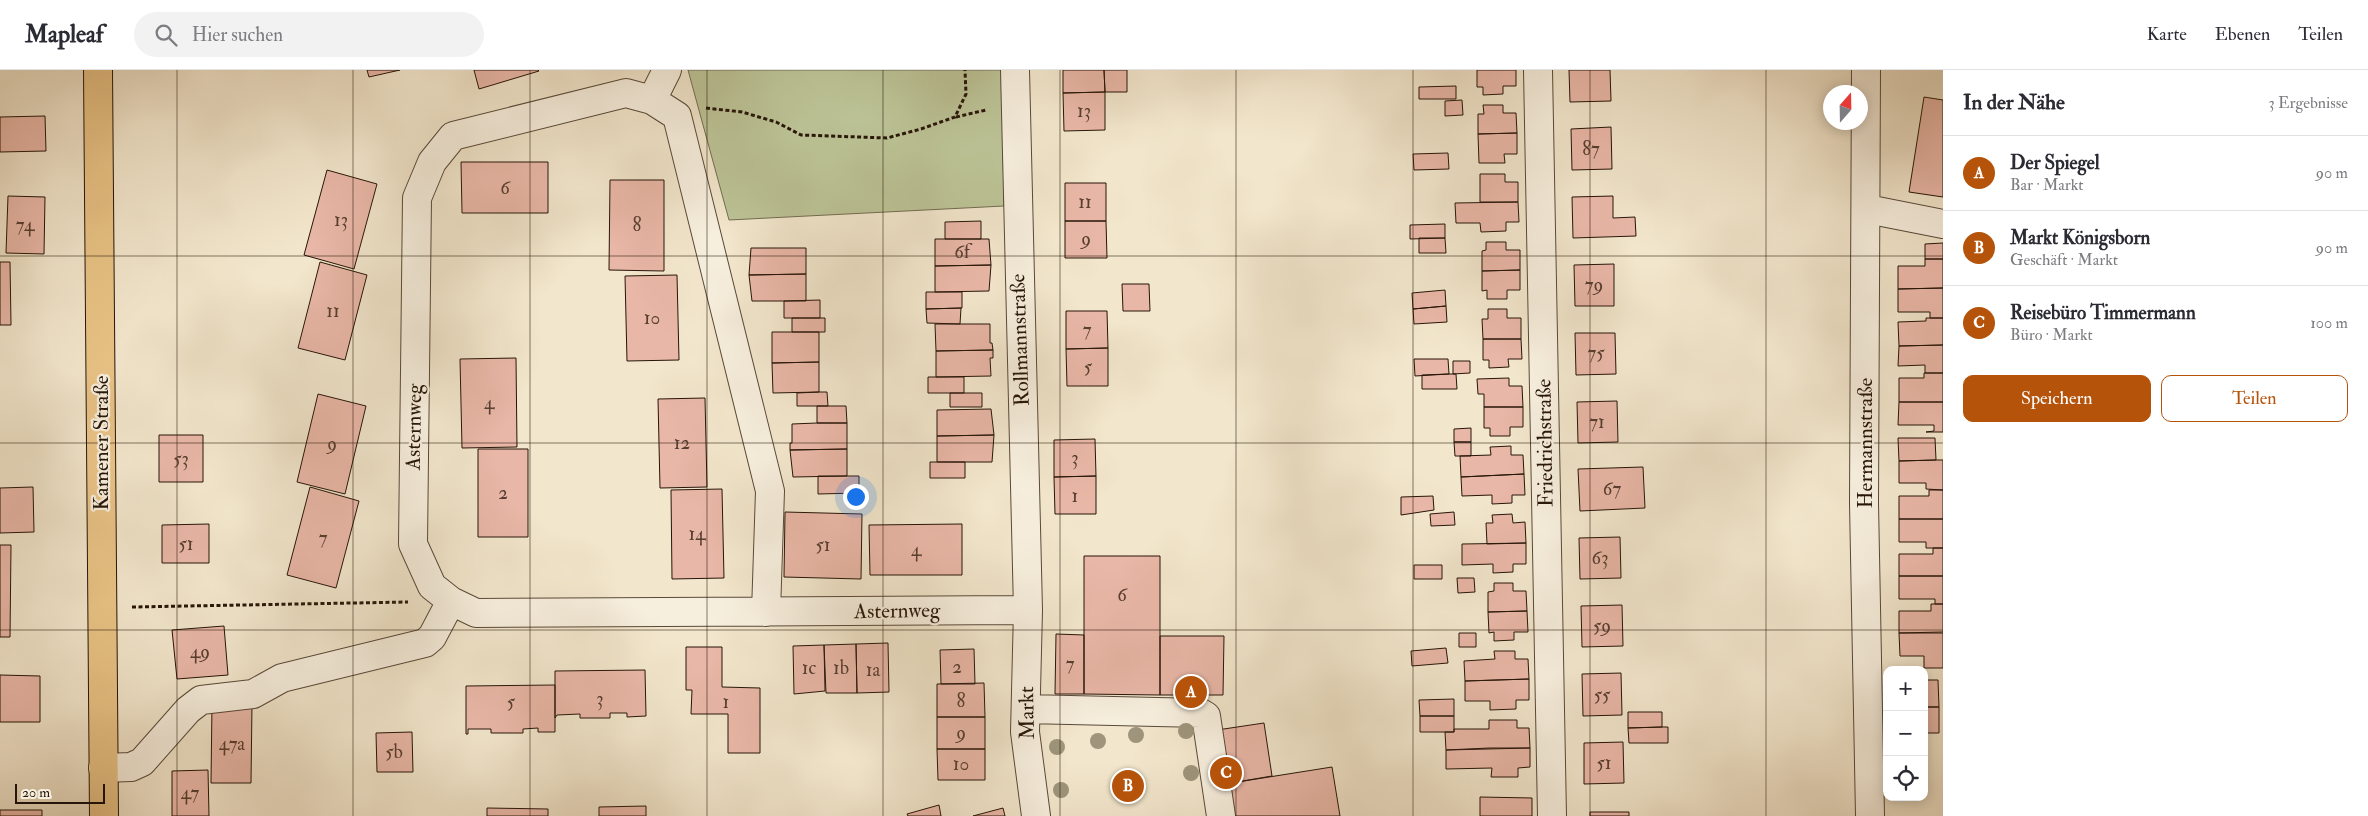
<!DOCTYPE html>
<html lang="de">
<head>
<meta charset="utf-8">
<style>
	body { margin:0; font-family:"IM FELL Double Pica",serif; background:#f2f2f3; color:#2b2b33 }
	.controls { position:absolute; right:15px; bottom:15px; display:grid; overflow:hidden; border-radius:10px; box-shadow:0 2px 12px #0003 }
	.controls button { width:45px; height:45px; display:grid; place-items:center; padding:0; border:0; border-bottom:1px solid #e1e1e2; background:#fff; color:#2b2b33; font:25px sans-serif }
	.compass { position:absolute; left:1823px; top:15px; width:45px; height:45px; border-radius:50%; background:#fff; box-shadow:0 2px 12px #0003; rotate:20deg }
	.scale { position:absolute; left:15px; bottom:12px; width:90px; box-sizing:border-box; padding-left:5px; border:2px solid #261508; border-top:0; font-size:14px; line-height:18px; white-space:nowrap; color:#261508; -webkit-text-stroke:4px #f7efde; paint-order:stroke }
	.you { position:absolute; left:855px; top:426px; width:18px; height:18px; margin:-12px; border:4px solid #fff; border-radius:50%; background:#1a73e8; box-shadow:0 0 0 8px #1a73e833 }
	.badge { display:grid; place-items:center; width:32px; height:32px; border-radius:50%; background:#b45309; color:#fff; font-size:16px; font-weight:700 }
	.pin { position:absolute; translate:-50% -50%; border:2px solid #fff; box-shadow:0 1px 5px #0006 }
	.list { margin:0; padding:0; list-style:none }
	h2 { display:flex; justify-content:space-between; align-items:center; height:65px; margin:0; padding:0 20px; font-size:21px }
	h2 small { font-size:16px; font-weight:400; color:#7c7c81 }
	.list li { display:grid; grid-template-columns:32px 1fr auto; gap:15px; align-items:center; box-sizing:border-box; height:75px; padding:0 20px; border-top:1px solid #e1e1e2 }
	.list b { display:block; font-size:19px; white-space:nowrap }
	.list p { margin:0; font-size:16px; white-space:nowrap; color:#7c7c81 }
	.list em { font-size:16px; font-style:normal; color:#7c7c81 }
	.actions { display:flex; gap:10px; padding:15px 20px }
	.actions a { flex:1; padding:11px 0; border:1px solid #b45309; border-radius:10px; text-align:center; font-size:18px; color:#b45309 }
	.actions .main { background:#b45309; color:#fff }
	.icon { flex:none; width:28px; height:28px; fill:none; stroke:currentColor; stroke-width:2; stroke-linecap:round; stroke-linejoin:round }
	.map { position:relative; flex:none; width:1943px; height:746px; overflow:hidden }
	header { display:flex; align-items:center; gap:30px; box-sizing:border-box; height:70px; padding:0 25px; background:#fff; border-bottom:1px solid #e1e1e2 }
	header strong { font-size:24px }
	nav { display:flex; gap:28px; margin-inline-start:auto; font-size:18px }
	.search { width:350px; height:45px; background:#f2f2f3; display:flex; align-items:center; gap:12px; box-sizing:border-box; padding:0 18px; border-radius:28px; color:#7c7c81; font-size:19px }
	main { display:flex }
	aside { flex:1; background:#fff }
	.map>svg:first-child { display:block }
</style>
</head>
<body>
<header>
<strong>Mapleaf</strong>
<div class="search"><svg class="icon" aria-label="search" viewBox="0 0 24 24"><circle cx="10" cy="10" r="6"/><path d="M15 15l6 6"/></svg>Hier suchen</div>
<nav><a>Karte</a><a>Ebenen</a><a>Teilen</a></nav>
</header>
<main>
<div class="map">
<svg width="1943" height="746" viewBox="0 0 1943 746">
	<rect width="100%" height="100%" fill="#f2e6cc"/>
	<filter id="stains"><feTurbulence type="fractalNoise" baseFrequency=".004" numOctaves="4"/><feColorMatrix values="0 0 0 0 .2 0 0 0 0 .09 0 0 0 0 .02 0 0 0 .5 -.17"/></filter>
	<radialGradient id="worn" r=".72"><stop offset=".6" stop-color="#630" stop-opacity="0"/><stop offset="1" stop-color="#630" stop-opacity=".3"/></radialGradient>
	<path fill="#bcc497" stroke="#716c50" d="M688,0H1002L1004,136L729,150Z"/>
	<path fill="#e9b7a7" stroke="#261508" d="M367,0H400L369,7Z
		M474,0H538L539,1L479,19Z
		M1063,0H1104L1105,22L1063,23Z
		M1104,0H1127V22H1105Z
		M1477,0H1516V16H1503V24L1483,25V17H1477Z
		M1569,0H1610L1611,31L1570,32Z
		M1456,16V29H1419V17Z
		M1105,22V60L1064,61L1063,23Z
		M1924,27L1943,30V127L1909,122Z
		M1462,30L1463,45L1445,46V31Z
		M1483,35H1503V43H1516L1517,63L1478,64V44H1484Z
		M45,46L46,81L0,82V47Z
		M1611,57L1612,99L1572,100L1571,59Z
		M1517,63V84H1504L1505,93H1479L1478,64Z
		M1448,83L1449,99L1414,100L1413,84Z
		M461,92H548V143H462Z
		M327,100L377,114L354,199L304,185Z
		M1480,104H1505V112H1518V132H1480Z
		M610,110H664V201L609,200Z
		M1065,113H1106V151H1065Z
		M8,126L45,127L44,184L6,183Z
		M1613,126V148L1635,147L1636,166L1573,168L1572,127Z
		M1518,132L1519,152H1506V161L1481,162L1480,153H1456L1455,133Z
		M981,151V169H945V152Z
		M1065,151H1106L1107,188H1065Z
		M1445,154V168L1410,169V155Z
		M1419,168H1445L1446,183H1419Z
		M935,169H989L991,195L935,196Z
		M1486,172H1506V180H1520V200L1482,201V181L1486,180Z
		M1943,173V189H1925V174Z
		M751,178H806V204L749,205Z
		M1925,189H1943V218L1898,219V196H1925Z
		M0,192H10L11,255H0Z
		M320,192L367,205L345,290L298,278Z
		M1614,194V236H1575L1574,195Z
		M991,195L989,221L935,222V196Z
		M1520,200V220H1507V229H1487V220L1482,221V201Z
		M806,204V231H752L749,205Z
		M677,205L679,290L627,291L625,206Z
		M1122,214H1149L1150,241H1123Z
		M1943,218V248H1930V242H1898V219Z
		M1445,220L1446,236L1413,239L1412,223Z
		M926,222H962V238L926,239Z
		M820,230V248H784V231Z
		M1446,236L1447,252L1414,254L1413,239Z
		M961,238L960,254L927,253L926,239Z
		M1488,239H1507V248H1521V269H1483L1482,249H1488Z
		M1066,241H1107L1108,278L1066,279Z
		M792,248H825V262H792Z
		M1926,248H1943V275L1899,276L1898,252L1926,251Z
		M935,254H990V273H992L993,280L936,281Z
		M772,262H819V292L772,293Z
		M1575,263H1615L1616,304L1576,305Z
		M1483,269H1521L1522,289H1508L1509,297L1489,298V290H1483Z
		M1943,275V303H1925V295L1898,296L1899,276Z
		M1108,278V316H1067L1066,279Z
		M993,280V288H990L991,306L936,307V281Z
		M516,288L517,377L462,378L460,289Z
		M1414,289H1448L1449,304L1415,306Z
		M1453,291H1470V303L1453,304Z
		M819,292V322L773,323L772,293Z
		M1924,303H1943V332H1899V308H1924Z
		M1449,304H1456L1457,319H1422V305Z
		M928,307H964V323H928Z
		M1509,308V316H1522L1523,337H1484V324H1478L1477,309Z
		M819,322H827L828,336H797V323Z
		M950,323H982V337H950Z
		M318,324L366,336L345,424L297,412Z
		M705,328L707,417L660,418L658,329Z
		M1617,331L1618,372L1578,373L1577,332Z
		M1899,332H1943V362H1926L1934,361V355H1898Z
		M817,336H846L847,353H817Z
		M1484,337H1523V357H1510V366H1490V358H1484Z
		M991,339L994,365L937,366V340Z
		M817,353H847V379L790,380V373H792V354Z
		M1471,358V372H1454V359Z
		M159,365H203V412H159Z
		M994,365L992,392H937V366Z
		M1898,368H1935L1936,390L1899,391Z
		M1095,369L1096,406L1054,407V370Z
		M1454,372H1471V386H1455Z
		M1511,376V385H1523L1524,404L1461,407L1460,386L1491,385L1490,377Z
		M478,379H528V467H478Z
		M847,379V406L793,407L790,380Z
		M1936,390H1943V420L1926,419V413H1899V391Z
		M930,392H965V408H930Z
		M1643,397L1645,438L1580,441L1578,399Z
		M1524,404L1525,425H1512V433L1492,434V425L1462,426L1461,407Z
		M818,406H859V423L818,424Z
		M1096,406V444H1055L1054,407Z
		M33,417L34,462L0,463V418Z
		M310,417L359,431L336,518L287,505Z
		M722,419L724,508L672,509L671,420Z
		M1929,420H1943V449H1899V426H1929Z
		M1433,426L1434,440L1401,445V427Z
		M785,442L862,444L861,509L784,507Z
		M1454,442L1455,455L1431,456L1430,444Z
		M1512,444L1513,453L1525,452L1526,473L1487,474L1486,453H1493L1492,445Z
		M1899,449H1943V478H1926V472H1899Z
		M209,454V493H162V455Z
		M962,454V505H870L869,455Z
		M1620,467L1621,508L1580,509L1579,468Z
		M1526,473V494H1513V502L1493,503V494L1462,495V474Z
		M0,475H11L10,567H0Z
		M1933,478H1943V506H1899V484H1933Z
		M1084,486H1160V625L1084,624Z
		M1414,495H1442V509H1414Z
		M1899,506H1943V534H1935V529H1899Z
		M1457,508H1474L1475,522L1458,523Z
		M1494,513H1513V521H1526L1527,541L1488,542V522L1494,521Z
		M1931,534H1943V562L1899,563V541H1931Z
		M1622,535L1623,576L1582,577L1581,536Z
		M1527,541L1528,562H1514V570L1494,571V562L1489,563L1488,542Z
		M224,556L228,605L177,609L172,560Z
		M1459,563H1476V577H1459Z
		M1899,563H1943V598H1924V586H1900Z
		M1056,564L1084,565V624H1055Z
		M1160,566H1224L1223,625H1160Z
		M888,573L889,622L857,623L856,574Z
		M856,574L857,623H826L824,575Z
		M824,575L825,621L794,624L793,576Z
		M686,577H722V617L760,618V683H728V644H691L692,620H686Z
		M1446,578L1448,593L1412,596L1411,581Z
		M974,579L975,614H941L940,580Z
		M1494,581H1515V589H1528L1529,609L1465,611L1464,591L1495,589Z
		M645,600L646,646L627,647V643H610V648H580V644L557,645L555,648V601Z
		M1621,603L1622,645L1583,646L1582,604Z
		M0,605L40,606V652H0Z
		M1529,609V630H1516V639L1490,640V631H1465V611Z
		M1924,610H1938L1939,637H1924Z
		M984,613L985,647H937V614Z
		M555,615V662H538V658L523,659V663H491V659H468V664H466V616Z
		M1454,629V646H1420L1419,630Z
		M212,634H252L251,713H211Z
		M1924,637H1939V663H1924Z
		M1628,642H1662V657L1628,658Z
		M1420,646H1454V662H1420Z
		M937,647H985V679H937Z
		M1489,650H1517V658H1529L1530,678L1446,680L1445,662H1454V659H1489Z
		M1264,653L1272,706L1225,714L1217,660Z
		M1662,657H1668V673H1629L1628,658Z
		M412,662L413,702H377L376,663Z
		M1623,672L1624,713L1584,714V673Z
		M1489,678H1530V697L1518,698V707H1491L1492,698L1446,699V680Z
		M937,679H985V710H938Z
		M1332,697L1340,746H1230L1225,714Z
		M208,700L209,746H172V701Z
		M1480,727L1532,728V746H1480Z
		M939,735L941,746H908L907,744Z
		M646,736V746H599V737Z
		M487,738L548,739V746H487Z
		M1003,738L1005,746H973Z
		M0,740H42V746H0Z
		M1590,742H1629V746H1590Z"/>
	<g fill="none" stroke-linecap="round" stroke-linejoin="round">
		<defs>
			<path id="minor" d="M1015,0L1028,540L1025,662L1036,746
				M1538,0L1552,746
				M1866,0L1864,433L1870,746
				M652,30L667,0
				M1867,139L1943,154
				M766,542L770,421L677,46L652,30L626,23L453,66L432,92L417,128L413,474L432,516L451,531L476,543L1028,540
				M1026,639L1201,643L1206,646L1221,746
				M103,698L131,697L142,692L188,640L201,630L253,624L282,608L425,573L432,567L451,531"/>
			<path id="major" d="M98,0L104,746"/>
		</defs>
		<use href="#minor" stroke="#594939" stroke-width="30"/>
		<use href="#major" stroke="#261508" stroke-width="30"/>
		<path stroke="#261508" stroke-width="3" stroke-dasharray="4 2.5" stroke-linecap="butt" d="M706,38L742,42L776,52L801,65L887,68L921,59L955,47L966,24L965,0
			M956,47L986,40
			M132,537L408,532"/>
		<use href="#minor" stroke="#f7efde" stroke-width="28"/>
		<use href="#major" stroke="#e9c386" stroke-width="28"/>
	</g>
	<g fill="#9e957c">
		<circle cx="1186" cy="661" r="8"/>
		<circle cx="1136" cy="665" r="8"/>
		<circle cx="1098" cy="671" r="8"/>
		<circle cx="1057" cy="677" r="8"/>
		<circle cx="1191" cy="703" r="8"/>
		<circle cx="1061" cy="720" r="8"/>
	</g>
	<path fill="none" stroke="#261508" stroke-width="1" stroke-opacity="0.55" d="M177,0V746M353,0V746M530,0V746M707,0V746M883,0V746M1060,0V746M1236,0V746M1413,0V746M1590,0V746M1766,0V746M0,186H1943M0,373H1943M0,560H1943"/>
	<g text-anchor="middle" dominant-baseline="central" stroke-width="4.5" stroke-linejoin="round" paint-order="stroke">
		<g font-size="19" fill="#573e30">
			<text x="1084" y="41">13</text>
			<text x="1591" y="79">87</text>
			<text x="505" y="118">6</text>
			<text x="1085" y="132">11</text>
			<text x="341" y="150">13</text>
			<text x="25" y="155">74</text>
			<text x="637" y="155">8</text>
			<text x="1086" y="169">9</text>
			<text x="962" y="182">6f</text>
			<text x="1594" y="215">79</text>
			<text x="333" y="241">11</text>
			<text x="652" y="248">10</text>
			<text x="1087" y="260">7</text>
			<text x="1596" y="283">75</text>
			<text x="1088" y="297">5</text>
			<text x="489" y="333">4</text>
			<text x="1597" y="352">71</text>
			<text x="682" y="373">12</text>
			<text x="332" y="374">9</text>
			<text x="1075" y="388">3</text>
			<text x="181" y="389">53</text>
			<text x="1612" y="419">67</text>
			<text x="503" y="423">2</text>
			<text x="1075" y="426">1</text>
			<text x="697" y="464">14</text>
			<text x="323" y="468">7</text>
			<text x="186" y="474">51</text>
			<text x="823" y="475">51</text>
			<text x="916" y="480">4</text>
			<text x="1600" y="488">63</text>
			<text x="1122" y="525">6</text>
			<text x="1602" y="556">59</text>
			<text x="200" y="582">49</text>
			<text x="1070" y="594">7</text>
			<text x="957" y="597">2</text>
			<text x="809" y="598">1c</text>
			<text x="841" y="598">1b</text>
			<text x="873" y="600">1a</text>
			<text x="1602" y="625">55</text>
			<text x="600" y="629">3</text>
			<text x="961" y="631">8</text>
			<text x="511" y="632">5</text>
			<text x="726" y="632">1</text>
			<text x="961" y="663">9</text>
			<text x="232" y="674">47a</text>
			<text x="394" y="682">5b</text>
			<text x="1604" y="693">51</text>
			<text x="961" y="694">10</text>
			<text x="190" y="723">47</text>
		</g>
		<g font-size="21" fill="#261508" stroke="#f7efde">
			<text transform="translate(1020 270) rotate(-92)">Rollmannstraße</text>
			<text transform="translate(414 357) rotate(-89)">Asternweg</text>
			<text transform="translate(101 373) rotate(-90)">Kamener Straße</text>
			<text transform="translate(1545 373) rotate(-91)">Friedrichstraße</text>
			<text transform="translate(1865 373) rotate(-90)">Hermannstraße</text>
			<text transform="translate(897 541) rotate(-1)">Asternweg</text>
			<text transform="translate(1027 643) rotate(-91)">Markt</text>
		</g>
	</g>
	<rect width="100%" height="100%" filter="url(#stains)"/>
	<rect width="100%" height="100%" fill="url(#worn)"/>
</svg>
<div class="controls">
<button>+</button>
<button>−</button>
<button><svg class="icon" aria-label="locate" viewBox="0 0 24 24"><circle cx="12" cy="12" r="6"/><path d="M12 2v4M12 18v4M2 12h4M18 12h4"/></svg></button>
</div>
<svg class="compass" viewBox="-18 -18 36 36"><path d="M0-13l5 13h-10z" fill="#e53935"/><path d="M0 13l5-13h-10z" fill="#7c7c81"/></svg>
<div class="scale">20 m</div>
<div class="you"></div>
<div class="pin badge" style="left:1191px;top:622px">A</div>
<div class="pin badge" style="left:1128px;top:716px">B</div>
<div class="pin badge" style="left:1226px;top:703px">C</div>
</div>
<aside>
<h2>In der Nähe<small>3 Ergebnisse</small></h2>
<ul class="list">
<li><span class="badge">A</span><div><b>Der Spiegel</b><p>Bar · Markt</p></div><em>90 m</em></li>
<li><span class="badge">B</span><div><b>Markt Königsborn</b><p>Geschäft · Markt</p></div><em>90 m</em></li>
<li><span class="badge">C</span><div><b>Reisebüro Timmermann</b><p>Büro · Markt</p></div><em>100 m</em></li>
</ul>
<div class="actions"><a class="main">Speichern</a><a>Teilen</a></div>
</aside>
</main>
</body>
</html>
